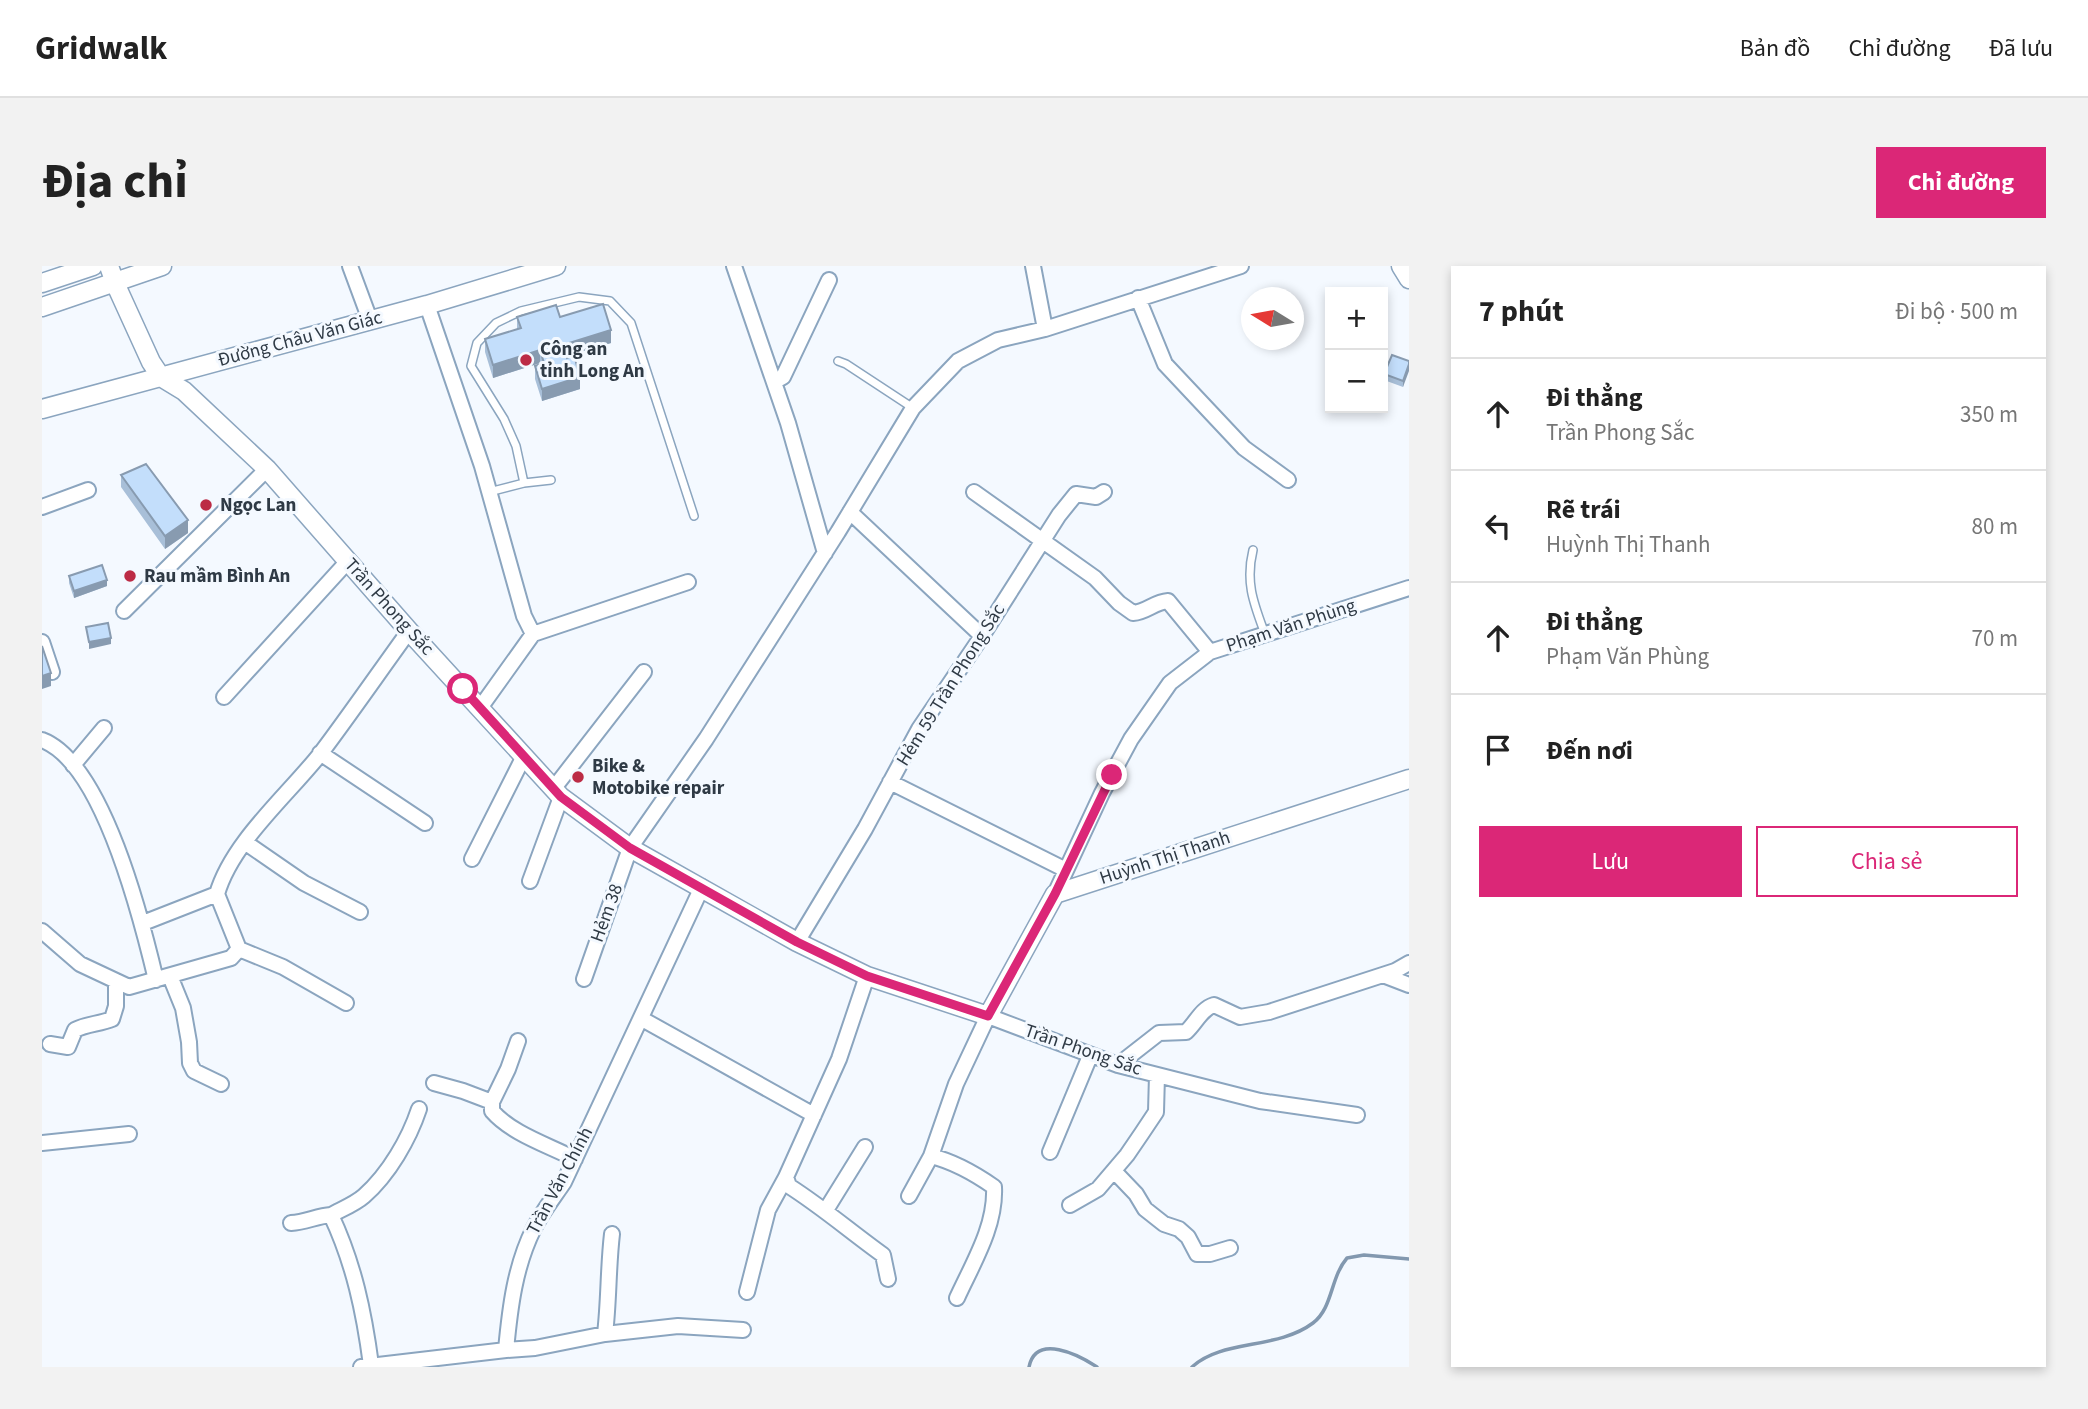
<!DOCTYPE html>
<html lang="vi">
<head>
<meta charset="utf-8">
<style>
	body { margin:0; font-family:"Source Sans 3",sans-serif; background:#f2f2f2; color:#222 }
	.controls { position:absolute; right:21px; top:21px; display:grid; overflow:hidden; border-radius:0px; box-shadow:0 4px 10px #0003 }
	.controls button { width:63px; height:63px; display:grid; place-items:center; padding:0; border:0; border-bottom:2px solid #e0e0e0; background:#fff; color:#222; font:35px sans-serif }
	.compass { position:absolute; left:1199px; top:21px; width:63px; height:63px; border-radius:50%; background:#fff; box-shadow:0 4px 10px #0003; rotate:281deg }
	.stop { position:absolute; width:21px; height:21px; margin:-16px; border:5px solid #db2777; border-radius:50%; background:#fff }
	.stop.end { background:#db2777; border-color:#fff; box-shadow:0 2px 7px #0008 }
	.list { margin:0; padding:0; list-style:none }
	h2 { display:flex; justify-content:space-between; align-items:center; height:91px; margin:0; padding:0 28px; font-size:30px }
	h2 small { font-size:23px; font-weight:400; color:#767676 }
	.list li { display:grid; grid-template-columns:46px 1fr auto; gap:21px; align-items:center; box-sizing:border-box; height:112px; padding:0 28px; border-top:2px solid #e0e0e0 }
	.list b { display:block; font-size:26px; white-space:nowrap }
	.list p { margin:0; font-size:23px; white-space:nowrap; color:#767676 }
	.list em { font-size:23px; font-style:normal; color:#767676 }
	.actions { display:flex; gap:14px; padding:21px 28px }
	.actions a { flex:1; padding:16px 0; border:2px solid #db2777; border-radius:0px; text-align:center; font-size:24px; color:#db2777 }
	.actions .main { background:#db2777; color:#fff }
	.icon { flex:none; width:38px; height:38px; fill:none; stroke:currentColor; stroke-width:2; stroke-linecap:round; stroke-linejoin:round }
	.map { position:relative; flex:none; width:1367px; height:1101px; overflow:hidden; border-radius:0px }
	header { display:flex; align-items:center; gap:42px; box-sizing:border-box; height:98px; padding:0 35px; background:#fff; border-bottom:2px solid #e0e0e0 }
	header strong { font-size:33px }
	nav { display:flex; gap:38px; margin-inline-start:auto; font-size:24px }
	.intro { display:flex; align-items:center; justify-content:space-between; box-sizing:border-box; height:168px; padding:0 42px }
	h1 { margin:0; font-size:49px }
	.button { padding:18px 32px; border-radius:0px; background:#db2777; color:#fff; font-size:24px; font-weight:700 }
	main { display:flex; gap:42px; padding:0 42px }
	aside { flex:1; background:#fff; border-radius:0px; box-shadow:0 4px 10px #0003 }
	.map>svg:first-child { display:block }
</style>
</head>
<body>
<header>
<strong>Gridwalk</strong>
<nav><a>Bản đồ</a><a>Chỉ đường</a><a>Đã lưu</a></nav>
</header>
<div class="intro"><h1>Địa chỉ</h1><a class="button">Chỉ đường</a></div>
<main>
<div class="map">
<svg width="1367" height="1101" viewBox="0 0 1367 1101">
	<rect width="100%" height="100%" fill="#f4f9ff"/>
	<g fill="none" stroke-linecap="round" stroke-linejoin="round">
		<path stroke="#8298af" stroke-width="3.5" d="M987,1101C994,1067 1037,1089 1055,1101
			M1150,1101C1180,1073 1235,1084 1271,1057C1291,1042 1288,1012 1305,992L1322,989L1367,993"/>
		<defs>
			<path id="service" d="M796,95L804,98L871,142
				M509,214L482,217L474,180L462,153L429,100L435,77L454,57L479,45L537,31L568,35L589,57L652,250
				M447,226L482,217
				M1211,284C1203,317 1212,338 1223,368"/>
			<path id="minor" d="M308,0L328,54
				M692,0L746,157L783,287
				M991,0L1003,63
				M1096,32L1123,98L1202,182L1246,214
				M385,39L440,200L482,350L491,368L438,442
				M732,116L741,111L787,14
				M932,226L1053,312L1077,337L1091,347C1105,346 1112,336 1126,335L1168,386
				M0,241L46,224
				M808,246L940,370
				M82,345L225,203
				M491,368L646,316
				M0,376L10,406
				M182,431L306,295
				M0,474C61,497 100,655 114,714
				M278,487L383,557
				M31,499L62,462
				M848,516L1024,604
				M512,522L602,406
				M204,577L262,617L318,646
				M430,593L482,490
				M488,615L519,531
				M175,628C190,576 246,529 279,487C309,447 338,405 367,365
				M1013,628L1060,527L1089,473L1128,417L1168,386L1367,322
				M101,657L175,628
				M0,665L38,698L87,721L189,692L197,683L175,628
				M755,676L823,563L877,463L940,370L1017,249L1034,228L1054,231L1062,226
				M197,683L241,701L304,737
				M1341,709L1367,719
				M128,710L141,742L147,776L148,797L152,805L179,818
				M825,710L797,793L744,911L747,920C780,941 809,966 841,989L846,1013
				M542,713L588,582L664,473L796,266L871,142L916,95L956,74L1003,63L1199,0
				M600,753L772,849
				M476,775L466,803L450,836V845C470,868 506,879 533,893
				M8,778L26,781L33,764C44,758 58,758 70,753L74,740V715
				M1076,799L1117,767L1144,766C1154,757 1159,743 1172,739L1198,751L1227,746L1353,705L1367,697
				M392,817L421,825L450,836
				M0,877L87,868
				M1008,886L1048,790
				M889,890C913,896 932,907 952,921C954,960 931,997 915,1032
				M1072,905L1094,928L1103,943L1122,958L1137,963L1146,971L1155,988H1168L1188,982
				M867,930L889,890L914,818L946,750L1076,799L1218,835L1315,849
				M1028,939L1056,923L1085,889L1100,867L1114,846L1115,809
				M784,944L823,881
				M289,949C300,943 313,938 322,930C347,908 367,873 377,843
				M249,957C264,956 275,950 289,949C312,998 322,1046 329,1099
				M705,1026L726,944L744,911
				M563,1068L636,1060L701,1064
				M464,1084L493,1082L563,1068C567,1035 566,1002 570,968
				M319,1101L464,1084C468,1041 473,1000 492,962C500,946 512,931 522,916L660,621"/>
			<path id="tertiary" d="M67,0L73,17L109,96L119,111L142,125L225,203L367,365L519,531L588,582L755,676L825,710L946,750L1013,628L1367,513
				M1359,0L1367,13
				M0,17L51,0
				M0,41L120,0
				M0,143L385,39L514,0"/>
		</defs>
		<use href="#service" stroke="#8ba5bf" stroke-width="10"/>
		<use href="#minor" stroke="#8ba5bf" stroke-width="18"/>
		<use href="#tertiary" stroke="#8ba5bf" stroke-width="21"/>
		<use href="#service" stroke="#fff" stroke-width="7"/>
		<use href="#minor" stroke="#fff" stroke-width="14"/>
		<use href="#tertiary" stroke="#fff" stroke-width="18"/>
	</g>
	<path fill="#a8bfd8" d="M475,51H518L569,77L525,90L538,123L500,135L493,113V100L499,99L498,97L451,112L443,86V73L475,63Z
		M1367,95L1361,121L1342,114V108Z
		M79,209L146,267L123,283L79,221Z
		M27,310L65,320L32,332L27,317Z"/>
	<path fill="#889bb0" d="M569,64V77L521,91V79Z
		M498,84V97L451,112V99Z
		M1367,98V105L1361,121V115Z
		M538,111V123L500,135V123Z
		M146,254V267L123,283V270Z
		M65,314V320L32,332V325Z
		M69,372V378L47,383V376Z
		M9,407V420L0,423V410Z"/>
	<path fill="#c3defb" stroke="#889bb0" stroke-width="2" d="M561,38L569,64L521,79L525,92L532,89L538,111L500,123L493,100L502,97L498,84L451,99L443,73L479,62L475,51L514,39L518,51Z
		M1350,89L1367,95V98L1361,115L1342,108Z
		M104,198L146,254L123,270L79,209Z
		M60,299L65,314L32,325L27,310Z
		M66,357L69,372L47,376L44,361Z
		M0,380L9,407L0,410Z"/>
	<g fill="none" stroke-linecap="round" stroke-linejoin="round">
		<path stroke="#db2777" stroke-width="9" d="M421,423L519,531L588,582L755,676L825,710L946,750L1013,628L1070,509"/>
	</g>
	<g fill="#bc2b45" stroke="#f4f9ff" stroke-width="2.5">
		<circle cx="484" cy="94" r="7"/>
		<circle cx="164" cy="239" r="7"/>
		<circle cx="88" cy="310" r="7"/>
		<circle cx="536" cy="511" r="7"/>
	</g>
	<g text-anchor="middle" dominant-baseline="central" stroke-width="6" stroke-linejoin="round" paint-order="stroke">
		<g font-size="19" fill="#2f3a45" stroke="#f4f9ff">
			<text transform="translate(258 73) rotate(-15)">Đường Châu Văn Giác</text>
			<text transform="translate(347 341) rotate(48)">Trần Phong Sắc</text>
			<text transform="translate(1249 360) rotate(-18)">Phạm Văn Phùng</text>
			<text transform="translate(909 419) rotate(-58)">Hẻm 59 Trần Phong Sắc</text>
			<text transform="translate(1123 592) rotate(-18)">Huỳnh Thị Thanh</text>
			<text transform="translate(565 647) rotate(-70)">Hẻm 38</text>
			<text transform="translate(1041 784) rotate(19)">Trần Phong Sắc</text>
			<text transform="translate(518 915) rotate(-62)">Trần Văn Chính</text>
		</g>
		<g font-size="19" font-weight="bold" fill="#2f3a45" stroke="#f4f9ff" text-anchor="start">
			<text x="498" y="83">Công an<tspan x="498" dy="22">tỉnh Long An</tspan></text>
			<text x="178" y="239">Ngọc Lan</text>
			<text x="102" y="310">Rau mầm Bình An</text>
			<text x="550" y="500">Bike &amp;<tspan x="550" dy="22">Motobike repair</tspan></text>
		</g>
	</g>
</svg>
<div class="controls">
<button>+</button>
<button>−</button>
</div>
<svg class="compass" viewBox="-18 -18 36 36"><path d="M0-13l5 13h-10z" fill="#e53935"/><path d="M0 13l5-13h-10z" fill="#767676"/></svg>
<div class="stop" style="left:421px;top:423px"></div>
<div class="stop end" style="left:1070px;top:509px"></div>
</div>
<aside>
<h2>7 phút<small>Đi bộ · 500 m</small></h2>
<ul class="list">
<li><svg class="icon" aria-label="ahead" viewBox="0 0 24 24"><path d="M12 20V5M6 11l6-6 6 6"/></svg><div><b>Đi thẳng</b><p>Trần Phong Sắc</p></div><em>350 m</em></li>
<li><svg class="icon" aria-label="left" viewBox="0 0 24 24"><path d="M17 20v-9H6M10 6l-5 5 5 5"/></svg><div><b>Rẽ trái</b><p>Huỳnh Thị Thanh</p></div><em>80 m</em></li>
<li><svg class="icon" aria-label="ahead" viewBox="0 0 24 24"><path d="M12 20V5M6 11l6-6 6 6"/></svg><div><b>Đi thẳng</b><p>Phạm Văn Phùng</p></div><em>70 m</em></li>
<li><svg class="icon" aria-label="arrive" viewBox="0 0 24 24"><path d="M6 21V4h12l-3 4 3 4H6"/></svg><div><b>Đến nơi</b></div></li>
</ul>
<div class="actions"><a class="main">Lưu</a><a>Chia sẻ</a></div>
</aside>
</main>
</body>
</html>
